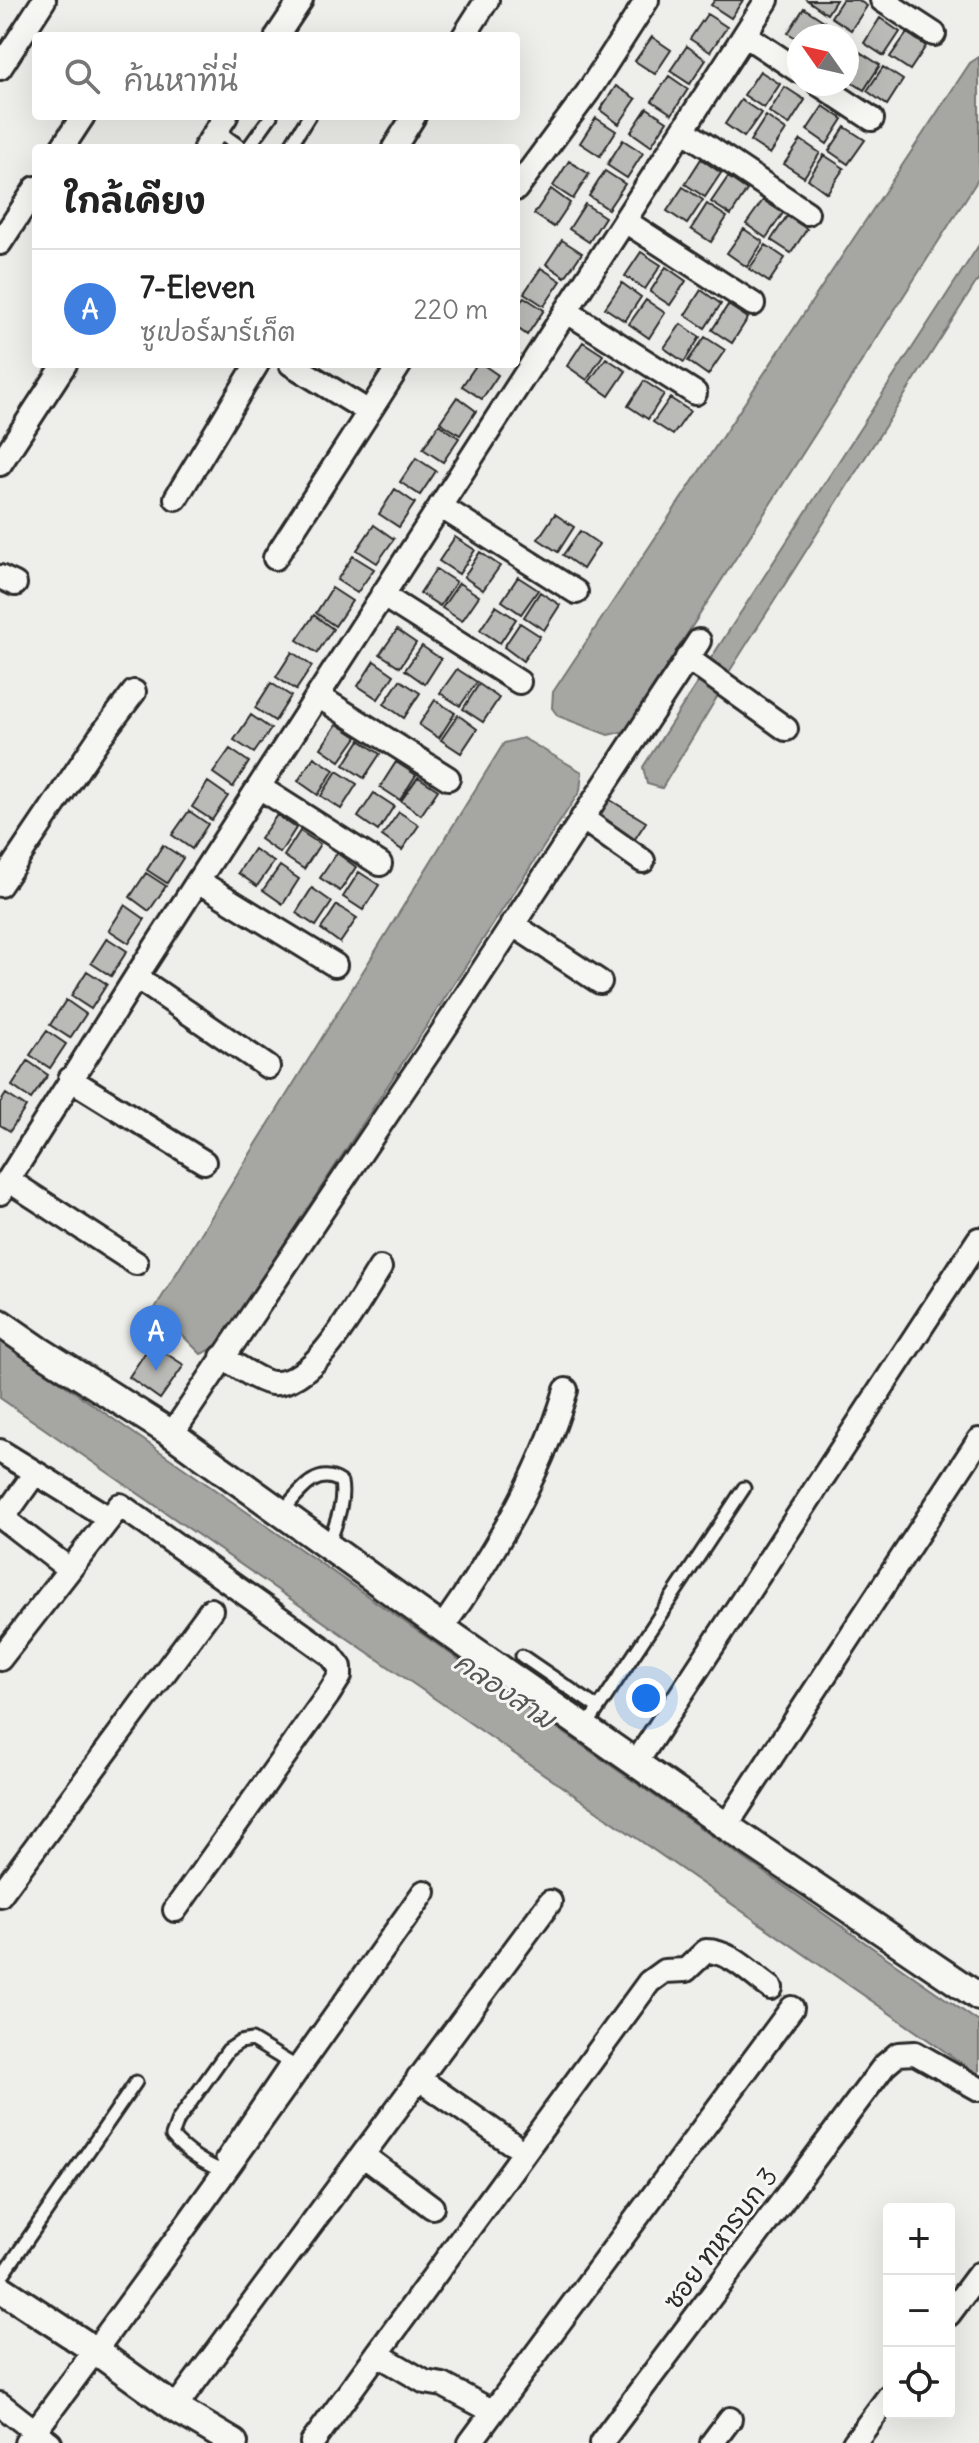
<!DOCTYPE html>
<html lang="th">
<head>
<meta charset="utf-8">
<style>
	body { margin:0; font-family:Delius,"Playpen Sans Thai",sans-serif; background:#f6f6f6; color:#222 }
	.controls { position:absolute; right:24px; bottom:24px; display:grid; overflow:hidden; border-radius:8px; box-shadow:0 8px 32px #0002 }
	.controls button { width:72px; height:72px; display:grid; place-items:center; padding:0; border:0; border-bottom:2px solid #e0e0e0; background:#fff; color:#222; font:40px sans-serif }
	.compass { position:absolute; left:787px; top:24px; width:72px; height:72px; border-radius:50%; background:#fff; box-shadow:0 8px 32px #0002; rotate:304deg }
	.you { position:absolute; left:646px; top:1698px; width:28px; height:28px; margin:-20px; border:6px solid #fff; border-radius:50%; background:#1a73e8; box-shadow:0 0 0 12px #1a73e833 }
	.badge { display:grid; place-items:center; width:52px; height:52px; border-radius:50%; background:#d93025; color:#fff; font-size:26px; font-weight:700 }
	.pin { position:absolute; translate:-50% -66px; filter:drop-shadow(0 2px 4px #0008) }
	.pin::after { content:''; position:absolute; top:42px; width:28px; height:24px; background:inherit; clip-path:polygon(0 0,100% 0,50% 100%) }
	.list { margin:0; padding:0; list-style:none }
	h2 { display:flex; justify-content:space-between; align-items:center; height:104px; margin:0; padding:0 32px; font-size:34px }
	h2 small { font-size:26px; font-weight:400; color:#767676 }
	.list li { display:grid; grid-template-columns:52px 1fr auto; gap:24px; align-items:center; box-sizing:border-box; height:120px; padding:0 32px; border-top:2px solid #e0e0e0 }
	.list b { display:block; font-size:30px; white-space:nowrap }
	.list p { margin:0; font-size:26px; white-space:nowrap; color:#767676 }
	.list em { font-size:26px; font-style:normal; color:#767676 }
	.icon { flex:none; width:44px; height:44px; fill:none; stroke:currentColor; stroke-width:2; stroke-linecap:round; stroke-linejoin:round }
	.map { position:relative; flex:none; width:979px; height:2443px; overflow:hidden }
	.search { position:absolute; background:#fff; box-shadow:0 8px 32px #0002; left:32px; top:32px; width:488px; height:88px; display:flex; align-items:center; gap:20px; box-sizing:border-box; padding:0 28px; border-radius:8px; color:#767676; font-size:30px }
	.panel { position:absolute; background:#fff; box-shadow:0 8px 32px #0002; left:32px; top:144px; width:488px; height:224px; border-radius:8px }
	.map>svg:first-child { display:block }
</style>
</head>
<body>
<div class="map">
<svg width="979" height="2443" viewBox="0 0 979 2443">
	<rect width="100%" height="100%" fill="#eeeeea"/>
	<filter id="ink" filterUnits="userSpaceOnUse"><feTurbulence type="fractalNoise" baseFrequency=".0125" numOctaves="2"/><feDisplacementMap in="SourceGraphic" scale="16" xChannelSelector="R" yChannelSelector="G"/><feConvolveMatrix kernelMatrix="1 2 1 2 8 2 1 2 1" color-interpolation-filters="sRGB"/></filter>
	<g filter="url(#ink)">
		<path fill="#a6a6a3" stroke="#757573" stroke-width="2" d="M979,57V178L625,731L608,735L558,716L552,708L553,692L970,63Z
			M979,245V278L724,680L708,663Z
			M702,679L722,689L662,788L647,784L643,767L696,685Z
			M523,738L582,772L580,791L217,1347L201,1354L155,1308L504,743Z
			M0,1340L979,2022V2075L0,1398Z"/>
		<path fill="#babab7" stroke="#2b2b2b" stroke-width="2" d="M715,0H743L731,18L711,5Z
			M807,0H836L827,14Z
			M842,0H858L867,6L851,30L831,17Z
			M804,8L824,21L814,36H799V40L788,33Z
			M707,14L727,27L710,52L690,39Z
			M880,18L900,32L884,56L864,43Z
			M826,24L844,36H818Z
			M907,33L926,46L910,70L890,57Z
			M652,37L671,50L655,74L635,61Z
			M687,46L706,60L690,84L670,71Z
			M860,52L880,65L864,90L847,79V72Z
			M883,67L903,80L887,105L867,91Z
			M760,71L780,84L764,108L744,95Z
			M669,76L688,89L672,114L652,101Z
			M616,86L636,99L619,124L600,110Z
			M785,87L805,100L789,125L769,112Z
			M741,100L761,113L744,137L725,124Z
			M823,106L843,119L827,144L807,130Z
			M647,108L667,121L651,146L631,132Z
			M766,116L786,130L770,154L750,141Z
			M596,118L616,131L600,156L580,143Z
			M845,127L865,140L848,164L829,151Z
			M623,140L643,153L627,178L607,165Z
			M801,140L820,153L804,177L784,164Z
			M824,155L844,168L827,193L808,179Z
			M701,159L721,173L705,197L685,184Z
			M569,161L589,174L573,199L553,186Z
			M605,171L625,184L608,209L589,196Z
			M728,177L747,190L731,215L711,202Z
			M683,187L703,200L687,224L667,211Z
			M551,189L570,203L554,227L534,214Z
			M763,200L783,213L766,238L746,224Z
			M585,204L605,217L589,242L569,229Z
			M707,204L727,217L711,242L691,229Z
			M787,216L807,229L791,253L771,240Z
			M744,229L763,242L747,267L727,253Z
			M562,240L582,253L565,277L546,264Z
			M766,245L785,258L769,282L749,269Z
			M641,252L661,265L645,289L625,276Z
			M666,267L686,281L670,305L650,292Z
			M541,268L561,281L544,306L524,293Z
			M622,283L641,297L625,321L605,308Z
			M701,290L721,304L705,328L685,315Z
			M524,297L544,310L527,335L516,327V309Z
			M646,300L665,313L649,338L629,324Z
			M728,305L748,318L732,343L712,330Z
			M681,324L700,337L684,362L664,348Z
			M705,337L725,350L708,375L688,361Z
			M583,342L603,355L587,380L567,366Z
			M606,358L626,371L609,396L589,382Z
			M477,364H482L498,375L482,399L462,386Z
			M644,381L664,394L648,419L628,406Z
			M457,397L476,411L460,435L440,422Z
			M670,398L690,411L673,435L653,422Z
			M439,424L459,438L443,462L423,449Z
			M416,458L436,471L420,495L400,482Z
			M395,489L415,503L399,527L379,514Z
			M555,514L574,527L558,552L538,539Z
			M374,525L394,539L377,563L357,550Z
			M580,531L599,544L583,569L563,555Z
			M455,537L475,550L459,574L439,561Z
			M480,552L500,566L483,590L464,577Z
			M353,556L374,569L357,593L337,580Z
			M436,569L456,582L440,606L420,593Z
			M518,577L538,590L521,614L502,601Z
			M459,583L479,596L462,621L442,608Z
			M332,588L352,601L335,626L316,613Z
			M540,592L560,605L544,630L524,617Z
			M496,606L516,619L500,643L480,630Z
			M314,615L333,629L317,653L297,640Z
			M520,623L540,636L523,661L504,647Z
			M397,630L416,643L400,667L380,654Z
			M422,646L441,659L425,684L405,670Z
			M292,652L312,666L296,690L276,677Z
			M374,661L394,675L378,699L358,686Z
			M457,669L477,682L460,706L440,693Z
			M400,680L420,693L404,718L384,704Z
			M271,683L291,696L275,721L255,708Z
			M479,684L499,698L483,722L463,709Z
			M435,700L455,713L439,738L419,725Z
			M251,715L271,729L254,753L234,740Z
			M458,715L477,729L461,753L441,740Z
			M337,724L357,737L340,761L321,748Z
			M360,740L380,754L364,778L344,765Z
			M230,749L249,762L233,787L213,773Z
			M314,757L334,770L318,795L298,781Z
			M396,762L416,775L400,800L380,787Z
			M337,771L357,784L341,809L321,796Z
			M418,777L438,790L421,815L401,801Z
			M208,782L228,796L212,820L192,807Z
			M374,793L394,806L378,831L358,817Z
			M607,798L646,822L631,845L593,821Z
			M189,811L208,824L192,849L172,835Z
			M399,812L419,825L402,850L382,836Z
			M277,815L296,828L280,853L260,839Z
			M300,831L320,844L304,869L284,856Z
			M163,845L183,858L167,883L147,870Z
			M254,849L274,862L257,886L238,873Z
			M337,853L356,867L340,891L320,878Z
			M280,866L299,879L283,904L263,890Z
			M359,872L379,885L363,910L343,897Z
			M146,873L166,886L149,911L130,897Z
			M312,888L332,902L316,926L296,913Z
			M125,905L145,919L129,943L109,930Z
			M337,905L357,918L340,943L321,929Z
			M107,938L127,951L111,976L91,963Z
			M87,971L107,984L91,1009L71,996Z
			M66,1000L86,1014L70,1038L50,1025Z
			M47,1031L66,1044L50,1068L30,1055Z
			M28,1061L48,1075L31,1099L12,1086Z
			M6,1094L26,1107L10,1131L0,1125V1103Z
			M151,1344L184,1365L160,1399L129,1377Z"/>
		<g fill="none" stroke-linecap="round" stroke-linejoin="round">
			<defs>
				<path id="service" d="M217,130L242,148
					M248,148L271,116
					M289,148L309,116
					M282,1512C298,1494 316,1465 341,1482C345,1503 335,1525 329,1544
					M522,1656L598,1708
					M586,1727L744,1488
					M222,2158L287,2062
					M225,2172C206,2165 185,2152 172,2136L178,2120L228,2050L240,2042L252,2040L298,2068
					M0,2279L136,2082"/>
				<path id="minor" d="M882,0L934,34
					M745,35L799,71
					M277,36L301,0
					M464,36L487,0
					M0,68L44,0
					M819,84L872,119
					M683,130L807,213
					M62,148L83,116
					M205,148L226,116
					M394,148L414,116
					M516,189L588,92L647,0
					M625,221L753,304
					M0,243L36,188
					M566,311L695,393
					M291,364L369,412
					M0,464L65,364
					M176,498L257,364
					M440,506L576,592
					M275,558L400,364
					M0,577L15,584
					M382,595L519,682
					M687,658L786,729
					M318,696L448,778
					M259,787L380,864
					M582,818L643,861
					M198,881L335,965
					M0,885L99,738L134,692
					M512,924L600,982
					M136,977L268,1067
					M70,1079L204,1162
					M8,1180L136,1263
					M0,1193L136,977L767,0
					M222,1357C235,1364 259,1382 272,1383C315,1387 360,1299 380,1268
					M172,1434L439,1037L699,641
					M0,1451L109,1518
					M0,1516L69,1569
					M4,1517L35,1473
					M442,1628C493,1556 541,1475 566,1390
					M0,1659L120,1505L330,1654L340,1667V1676L328,1695L175,1910
					M636,1763L979,1239
					M726,1826L979,1440
					M0,1895L211,1610
					M418,2078L511,2143
					M364,2156L432,2207
					M949,2314L979,2274
					M377,2354L425,2382L443,2385L492,2411
					M0,2404L50,2443
					M175,2408L550,1902
					M26,2443C163,2262 292,2076 424,1892
					M312,2443L649,1982L664,1971L686,1970L706,1951C731,1951 751,1974 771,1988
					M470,2443L792,2008
					M601,2443L884,2066L898,2054L915,2053L979,2089
					M712,2443L730,2419
					M854,2443L889,2396"/>
				<path id="tertiary" d="M0,1323L39,1350L172,1434L442,1628L726,1826L979,1997
					M0,2288L96,2351L175,2408L234,2443"/>
			</defs>
			<use href="#service" stroke="#2b2b2b" stroke-width="17"/>
			<use href="#minor" stroke="#2b2b2b" stroke-width="28"/>
			<use href="#tertiary" stroke="#2b2b2b" stroke-width="32"/>
			<use href="#service" stroke="#f6f6f2" stroke-width="11"/>
			<use href="#minor" stroke="#f6f6f2" stroke-width="22"/>
			<use href="#tertiary" stroke="#f6f6f2" stroke-width="26"/>
		</g>
	</g>
	<g text-anchor="middle" dominant-baseline="central" stroke-width="6" stroke-linejoin="round" paint-order="stroke">
		<g font-size="26" fill="#2b2b2b" stroke="#f6f6f2">
			<text transform="translate(720 2238) rotate(-53)">ซอย ทหารบก 3</text>
		</g>
		<g font-size="28" font-style="italic" fill="#565655" stroke="#f6f6f2">
			<text transform="translate(505 1690) rotate(34)">คลองสาม</text>
		</g>
	</g>
</svg>
<div class="controls">
<button>+</button>
<button>−</button>
<button><svg class="icon" aria-label="locate" viewBox="0 0 24 24"><circle cx="12" cy="12" r="6"/><path d="M12 2v4M12 18v4M2 12h4M18 12h4"/></svg></button>
</div>
<svg class="compass" viewBox="-18 -18 36 36"><path d="M0-13l5 13h-10z" fill="#e53935"/><path d="M0 13l5-13h-10z" fill="#767676"/></svg>
<div class="you"></div>
<div class="pin badge" style="left:156px;top:1371px;background:#3f7fe0">A</div>
<div class="search"><svg class="icon" aria-label="search" viewBox="0 0 24 24"><circle cx="10" cy="10" r="6"/><path d="M15 15l6 6"/></svg>ค้นหาที่นี่</div>
<section class="panel">
<h2>ใกล้เคียง<small></small></h2>
<ul class="list">
<li><span class="badge" style="background:#3f7fe0">A</span><div><b>7-Eleven</b><p>ซูเปอร์มาร์เก็ต</p></div><em>220 m</em></li>
</ul>
</section>
</div>
</body>
</html>
